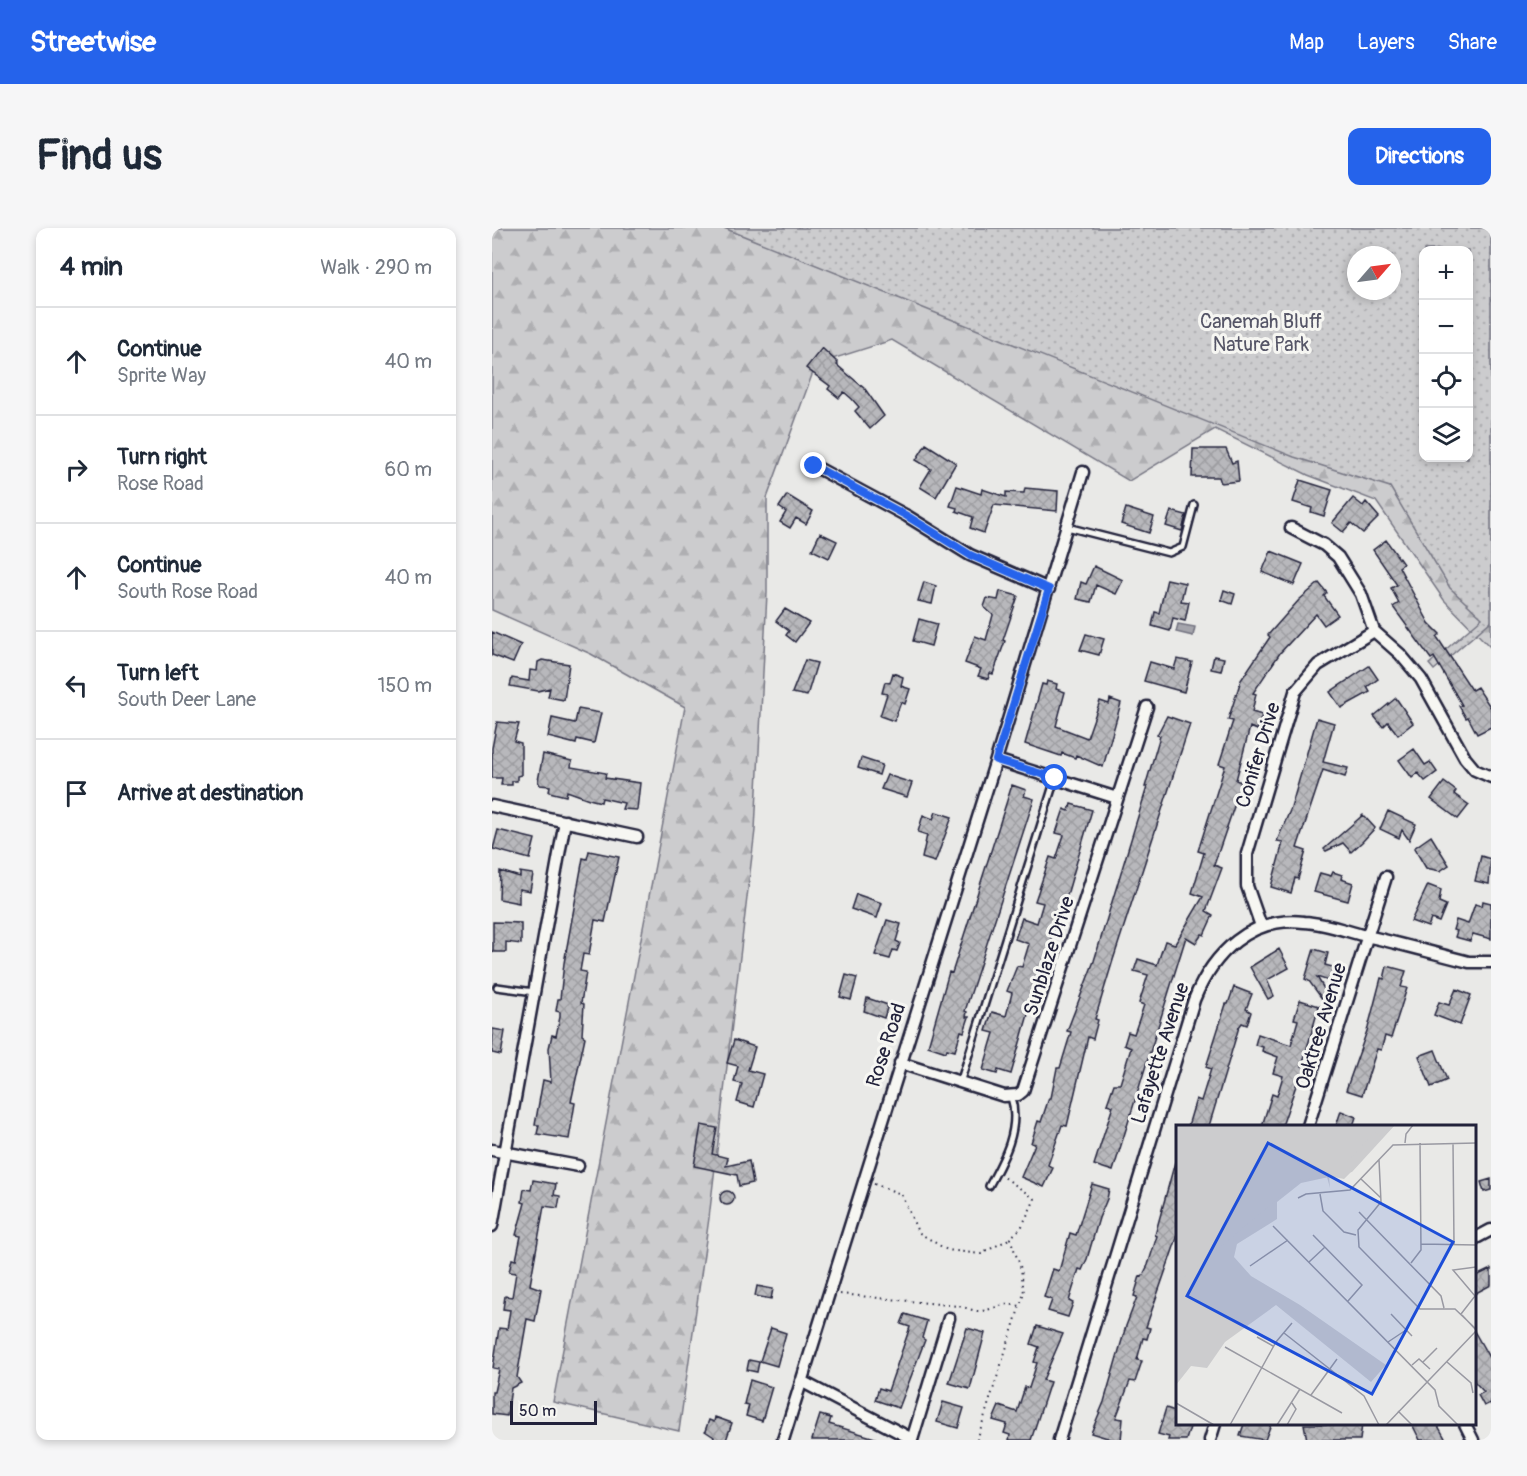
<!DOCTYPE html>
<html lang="en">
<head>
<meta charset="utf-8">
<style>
	body { margin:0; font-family:Pangolin,sans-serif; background:#f6f6f7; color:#1f2937 }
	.controls { position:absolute; right:18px; top:18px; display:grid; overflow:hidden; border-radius:12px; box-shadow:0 3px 9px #0003 }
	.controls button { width:54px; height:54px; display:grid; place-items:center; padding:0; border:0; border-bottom:2px solid #e0e1e3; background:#fff; color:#1f2937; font:30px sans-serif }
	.compass { position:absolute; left:855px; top:18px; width:54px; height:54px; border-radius:50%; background:#fff; box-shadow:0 3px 9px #0003; rotate:62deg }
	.scale { position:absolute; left:18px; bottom:15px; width:87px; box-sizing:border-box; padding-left:6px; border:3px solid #22223b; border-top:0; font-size:16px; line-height:21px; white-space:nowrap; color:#22223b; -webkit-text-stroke:4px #f6f6f2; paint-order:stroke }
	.stop { position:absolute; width:18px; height:18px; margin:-14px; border:4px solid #2563eb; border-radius:50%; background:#fff }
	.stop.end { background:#2563eb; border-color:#fff; box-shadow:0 2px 6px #0008 }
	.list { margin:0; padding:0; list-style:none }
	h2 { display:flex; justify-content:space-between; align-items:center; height:78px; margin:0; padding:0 24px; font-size:26px }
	h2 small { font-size:20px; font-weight:400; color:#747a83 }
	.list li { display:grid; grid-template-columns:39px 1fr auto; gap:18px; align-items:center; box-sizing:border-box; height:108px; padding:0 24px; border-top:2px solid #e0e1e3 }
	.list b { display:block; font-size:22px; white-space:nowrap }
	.list p { margin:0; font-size:20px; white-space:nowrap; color:#747a83 }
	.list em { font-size:20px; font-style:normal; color:#747a83 }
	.icon { flex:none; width:33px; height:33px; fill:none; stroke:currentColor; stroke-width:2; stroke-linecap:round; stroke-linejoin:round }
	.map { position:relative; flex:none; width:999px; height:1212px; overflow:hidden; border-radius:12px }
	header { display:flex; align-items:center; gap:36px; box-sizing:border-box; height:84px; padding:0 30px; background:#2563eb; color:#fff }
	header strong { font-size:28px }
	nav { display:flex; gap:33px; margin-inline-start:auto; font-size:21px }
	.intro { display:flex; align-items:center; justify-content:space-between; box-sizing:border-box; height:144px; padding:0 36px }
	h1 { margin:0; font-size:42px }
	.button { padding:15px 27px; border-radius:12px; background:#2563eb; color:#fff; font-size:21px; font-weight:700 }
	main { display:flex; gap:36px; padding:0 36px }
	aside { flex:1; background:#fff; border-radius:12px; box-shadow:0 3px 9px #0003 }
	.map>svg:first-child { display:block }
</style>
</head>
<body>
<header>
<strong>Streetwise</strong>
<nav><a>Map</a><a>Layers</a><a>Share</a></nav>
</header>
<div class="intro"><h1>Find us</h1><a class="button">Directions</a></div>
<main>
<aside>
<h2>4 min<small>Walk · 290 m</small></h2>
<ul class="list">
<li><svg class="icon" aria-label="ahead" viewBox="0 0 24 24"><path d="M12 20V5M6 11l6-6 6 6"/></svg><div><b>Continue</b><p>Sprite Way</p></div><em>40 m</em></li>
<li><svg class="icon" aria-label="right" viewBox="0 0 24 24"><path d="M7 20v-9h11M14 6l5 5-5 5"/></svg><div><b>Turn right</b><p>Rose Road</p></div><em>60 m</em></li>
<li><svg class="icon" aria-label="ahead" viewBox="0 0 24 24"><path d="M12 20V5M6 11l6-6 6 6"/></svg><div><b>Continue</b><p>South Rose Road</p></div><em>40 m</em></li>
<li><svg class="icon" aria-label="left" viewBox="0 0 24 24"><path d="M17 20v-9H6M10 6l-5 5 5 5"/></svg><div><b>Turn left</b><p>South Deer Lane</p></div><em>150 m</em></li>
<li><svg class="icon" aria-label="arrive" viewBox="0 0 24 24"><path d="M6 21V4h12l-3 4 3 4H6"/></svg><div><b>Arrive at destination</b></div></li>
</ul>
</aside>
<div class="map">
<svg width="999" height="1212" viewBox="0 0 999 1212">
	<defs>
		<pattern id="forest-firs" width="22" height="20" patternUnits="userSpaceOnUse" patternTransform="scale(1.5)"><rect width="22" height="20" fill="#ccccce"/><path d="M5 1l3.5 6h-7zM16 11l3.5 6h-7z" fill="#afafb2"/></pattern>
		<pattern id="park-dots" width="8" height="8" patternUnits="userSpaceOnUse" patternTransform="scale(1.5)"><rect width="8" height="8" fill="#ccccce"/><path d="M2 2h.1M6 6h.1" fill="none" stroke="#afafb2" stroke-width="1.8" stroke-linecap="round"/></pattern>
		<pattern id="building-cross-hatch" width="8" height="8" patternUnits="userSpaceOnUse" patternTransform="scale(1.5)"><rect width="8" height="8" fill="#b8b8bc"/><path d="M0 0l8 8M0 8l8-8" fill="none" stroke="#9e9ea2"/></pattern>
	</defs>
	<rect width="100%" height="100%" fill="#e9e9e7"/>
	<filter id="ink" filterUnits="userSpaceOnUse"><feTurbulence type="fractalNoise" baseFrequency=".0167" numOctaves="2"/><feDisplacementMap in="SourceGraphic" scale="12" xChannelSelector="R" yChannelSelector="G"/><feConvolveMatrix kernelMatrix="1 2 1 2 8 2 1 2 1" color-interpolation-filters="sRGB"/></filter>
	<g filter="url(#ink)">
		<path fill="url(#forest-firs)" stroke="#777784" stroke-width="1.5" fill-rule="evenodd" d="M0,0H999V420L952,372L884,273L816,247L723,201L637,253L400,112L324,136L275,270V365L263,602L217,990L187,1203L61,1174L193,479L99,426L0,382ZM932,22H976V230H932ZM864,27H900V63H864Z"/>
		<path fill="url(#park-dots)" stroke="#777784" stroke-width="1.5" fill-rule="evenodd" d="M232,0H999V396L998,394L942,442L937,436L990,390L958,360L898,259L802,229ZM932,22H976V230H932ZM864,27H900V63H864Z"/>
		<path fill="#a5a5ac" stroke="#71717f" stroke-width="1.5" d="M686,396L703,399L701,408L684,404Z"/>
		<path fill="url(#building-cross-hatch)" stroke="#22223b" stroke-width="1.5" d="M330,120L346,135L345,137L373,161L392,188L378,201L363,183L367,179L360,171L352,164L347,170L336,161L338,158L314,140Z
			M434,216L464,235L444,269L428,259L439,241L424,232Z
			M701,221H734L740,235L745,233L747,253L729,255L727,249H700Z
			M808,252L840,262L832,288L819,284L820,280L801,274Z
			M465,258L489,266L490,261L514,269V264L532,265L533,260L566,263L565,283L502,277L492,305L478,300L481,289L464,283L465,280L458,278Z
			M295,267L321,283L314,296L304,290L298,300L288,294L294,284L287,279Z
			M861,270L871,278L874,274L887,289L871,305L859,295L851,304L840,295Z
			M634,280L662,289L657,305L629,296Z
			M679,283L694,287L690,303L674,298Z
			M328,305L345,313L337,330L320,322Z
			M894,312L911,336L907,339L937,395L948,406L945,409L980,462L985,459L999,480V499L985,506L976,489L974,490L967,478L970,477L942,429L939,431L901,379L907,375L899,360L905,357L881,322Z
			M779,323L811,336L802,357L770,344Z
			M602,338L631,352L624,366L604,357L599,374L585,371L589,354L594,356Z
			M675,351L693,355L689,373L697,374L693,393L681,390L678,403L660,398L663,384L667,385Z
			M432,354L444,358L440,376L426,373Z
			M827,355L835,365L832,368L846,387L832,397L824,386L788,425L761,465L764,466L760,484L770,487L765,502L758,499L744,552L749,554L746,567L722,637L730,640L714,683L721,687L712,707L710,706L704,715L694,709L621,943L602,937L621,878L615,876L622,856H628L639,820L632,817L636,804L642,806L652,777L647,775L656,747L642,743L646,731L665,737L673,713L683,716L711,669L700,665L712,625L706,623L733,538L727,536L741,493L736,492L749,452L778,409L776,407L807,372Z
			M732,362L743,366L740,376L729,372Z
			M508,363L526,368L511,412L513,413L501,446L498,445L496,451L486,448L489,441L473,435L483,408L494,412L501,387L492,379L495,370L506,372Z
			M293,381L317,395L303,414L294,407L297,403L284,393Z
			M427,391L445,396L439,418L421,413Z
			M0,404L29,417L21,435L0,427Z
			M594,406L612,411L607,427L588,422Z
			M722,428L732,430L729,443L719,441Z
			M685,431L700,434L692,464L652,453L658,434L682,441Z
			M50,432L77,436L72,472L56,469L58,460L46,463L18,458L20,450L37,453L38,442L45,443L46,434Z
			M313,432L325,435L315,468L300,465Z
			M877,438L886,451L875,459L878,464L849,480L838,464Z
			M401,445L411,449L409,458L418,461L413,476L409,474L402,493L388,488L395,466L390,465L393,454L398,455Z
			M555,453L565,456L564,461L573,464L564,498L595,510L608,473L617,476L618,471L629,475L611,539L584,527L583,530L570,525L569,528L533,516L550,456L554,457Z
			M904,470L921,495L906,507L896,494L891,499L882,488Z
			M86,481L109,485L102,515L85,511L84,516L56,509L60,490L83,495Z
			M675,488L698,496L621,732L603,791L606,792L601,811L596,809L575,898L570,897L556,937L561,940L552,959L529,949L543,916L539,915L546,893L549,894L557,870H559L565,840H568L579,804L575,803L602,733L655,559H653L668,508L665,507Z
			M825,490L842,495L831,534L856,540L853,549L831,542L805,620L814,623L806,651L803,650L799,665L779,659L791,614L785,613L799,580Z
			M5,494L27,496L22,513L29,515V547L25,548V553H20V557H9L10,550H0V520Z
			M922,521L933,537L938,534L945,544L933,553L926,545L920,550L907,532Z
			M51,526L80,533L79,539L114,545L113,550L148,555L145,582L130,581L132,575L110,570L109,574L97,571L75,563L74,568L57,564L58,558L48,557L46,553Z
			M369,530L390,537L387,547L366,540Z
			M395,547L420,555L415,569L389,561Z
			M952,554L964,563L962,566L977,577L966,591L939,571Z
			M520,557L534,562L532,568L542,571L473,783L475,784L474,789H477L472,804L469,803L463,823L455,821L454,824L436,818L457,744L460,745Z
			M579,576L600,582L563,708L560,707L550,749L547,748L519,846L506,842L505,846L491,842L502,805L494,803L500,784L514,788L520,765L515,763L525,738L530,739L537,716L523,711L530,690L545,695L551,675L543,673L558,629L564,631L572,607L564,605L572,581L577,583Z
			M896,583L924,596L917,612L910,602L907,610L888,601Z
			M444,584L460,589L443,634L430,630L435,607L426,604L431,587L441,591Z
			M871,587L883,600L870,614L859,624L851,615L834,623L832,621Z
			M6,602L43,611L38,631L1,621Z
			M939,608L957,637L948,643L934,640L922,620Z
			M97,623L127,629L113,694L103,692L97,727L91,726L88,743L94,744L89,775L92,776L90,807L93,809L79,874L83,875L77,911L45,906L47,897H43L51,852L59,854L57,820L60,807L64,808L68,789V784L64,783L66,771H68L72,735L91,630L95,631Z
			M989,628L999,631L997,656L983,653Z
			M8,643L28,649V644L41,646L38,663L27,661V675L7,671Z
			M841,644L850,647L849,651L861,655L856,673L822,664L828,645L839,648Z
			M936,657L949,662L947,674L954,677L947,694L939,691L936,699L919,693Z
			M364,666L390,675L385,690L359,681Z
			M991,673L999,675V711L981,706L978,713L963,709L965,703L961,702L964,692L976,696L983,676L990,678Z
			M395,692L409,696L404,713L408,715L405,723L401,722L398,731L383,727Z
			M1,694L29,695V716L14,714V724H1Z
			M787,721L797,740L775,752L782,768L776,771L758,739Z
			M822,721L836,725L833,737L844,740L840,754L825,749L837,769L831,772L817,753L813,751Z
			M895,738L914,743L909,759L915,760L899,810L893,808L889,822L885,821L870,867L854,862L876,800L889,750L892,751Z
			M354,747L365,750L359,772L348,769Z
			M742,759L760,766L754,781L759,784L755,797L750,795L747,799L717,898H696L704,871L709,873L719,841L714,839L734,776H736Z
			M964,761L979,767L968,797L942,787L947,774L957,777Z
			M375,770L396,777L392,790L372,783Z
			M808,772L827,778L810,838L814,839L811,850L807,849L790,898H770L780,866L785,868L791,848L781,845L786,829L770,823L771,819L763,817L766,806L799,817L806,792L802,791Z
			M1,801L13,803L9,827L0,825Z
			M242,812L263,819L256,842L271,846L262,879L245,874L250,856L242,854L246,838L235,835Z
			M943,822L955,852L939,859L927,828Z
			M849,883L864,889L861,898H844Z
			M209,897L225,900L220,926L236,930L234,938L257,933L261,955L247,958L245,947L202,938Z
			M683,934L686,1007L654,1099L658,1100L655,1111L651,1110L645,1132L650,1133L643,1154L638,1153L624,1190L631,1191L629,1212H622L599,1205L612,1174L634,1098L645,1069L642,1068L648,1048L650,1049L656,1037L665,1008L663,1007Z
			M999,951V962L992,964L989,954Z
			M41,952L64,956L62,967L68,968L66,980L52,978L38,1057L49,1061L43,1093L35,1091L25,1149L29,1155L19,1160L15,1188L0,1186V1164H2L7,1141L1,1140L7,1100L15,1101L18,1082L11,1081L13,1068L20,1069L24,1045L17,1044L20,1031L24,1032L29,1008L24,1007L33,975L30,974L32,961L39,962Z
			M600,956L617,961L615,971L607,990L595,1031L590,1042L587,1041L577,1073L581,1075L576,1089L556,1083L560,1072L552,1069L561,1041L567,1043L578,1005L584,1007Z
			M228 970a7 7 0 1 1 14 0a7 7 0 1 1-14 0Z
			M999,1041V1057L982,1066V1049Z
			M265,1058L281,1061L279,1071L263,1068Z
			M413,1086L435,1093L430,1110L433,1112L407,1180L383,1172L387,1160L396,1163L418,1099L409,1096Z
			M545,1098L571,1106L551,1152L558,1154L539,1212H517L518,1207L512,1205L515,1196L501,1192L507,1178L525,1184L533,1159L537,1160L545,1135L542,1134L547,1119L539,1116Z
			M279,1100L294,1105L285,1138L268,1133Z
			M475,1100L493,1105L478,1161L457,1155Z
			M982,1103L999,1133V1177L998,1175L992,1178L986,1167L992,1164L982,1153Z
			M257,1132L267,1134L265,1144L255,1142Z
			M258,1152L280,1159L270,1193L254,1188L257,1177L252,1176Z
			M451,1174L472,1180L466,1200L445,1194Z
			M674,1180L686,1184V1196H699L694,1212H676L677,1209L666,1206Z
			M328,1187L339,1190L337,1196L383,1210V1212H320Z
			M223,1189L240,1195L234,1212H221L222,1209L213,1203L217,1192L222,1194Z
			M752,1196H779L773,1212L748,1208Z
			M812,1196H870L868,1212H815Z
			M920,1196H945L954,1212H928Z"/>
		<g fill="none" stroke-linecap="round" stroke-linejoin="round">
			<defs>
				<path id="service" d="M575,299L677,325L691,319L702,277
					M5,759L42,764
					M468,855L563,551
					M497,958C512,931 529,900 519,869"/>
				<path id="minor" d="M322,238L415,288L478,327L557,361
					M799,300L832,317L846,329L869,366L882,403L908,426L929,451L973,530L983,542L999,549
					M504,532L625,570
					M0,578L145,609
					M769,698L755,658V626L803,464L826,437L882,403
					M408,835L512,868L526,867L531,863L655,479
					M816,898L894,649
					M0,922L86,938
					M0,998L73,593
					M982,1011L999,1002
					M309,1153L420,1211
					M973,1196L981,1212
					M291,1212L504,532L591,244
					M420,1212L457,1090
					M567,1212L702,772C721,725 759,688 812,694C832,695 851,702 870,707C906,715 941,725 977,734H999
					M718,1212L723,1196"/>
			</defs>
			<use href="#service" stroke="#22223b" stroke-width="10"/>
			<use href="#minor" stroke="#22223b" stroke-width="15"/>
			<path stroke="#22223b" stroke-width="2" stroke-dasharray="1.5 4.5" stroke-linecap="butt" d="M382,956L409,966L426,1004L455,1022L489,1026L517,1011
				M348,1066L466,1078C474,1079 482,1084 490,1083C506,1080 509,1074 528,1078
				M485,1212L532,1065L529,1041L518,1010L529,1000L543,971L512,949"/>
			<use href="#service" stroke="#f6f6f2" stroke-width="5"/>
			<use href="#minor" stroke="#f6f6f2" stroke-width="10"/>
		</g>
	</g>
	<g fill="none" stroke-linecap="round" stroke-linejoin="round" filter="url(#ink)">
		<path stroke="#2563eb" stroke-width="8" d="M322,238L415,288L478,327L557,361L504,532L563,550"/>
	</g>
	<g text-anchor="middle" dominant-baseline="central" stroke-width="6" stroke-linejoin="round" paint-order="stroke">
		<g font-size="20" fill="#555567" stroke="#f6f6f2">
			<text x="769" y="93">Canemah Bluff<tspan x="769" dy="23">Nature Park</tspan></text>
		</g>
		<g font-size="20" fill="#22223b" stroke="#f6f6f2">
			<text transform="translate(766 527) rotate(-73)">Conifer Drive</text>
			<text transform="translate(557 728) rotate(-72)">Sunblaze Drive</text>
			<text transform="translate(829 798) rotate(-73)">Oaktree Avenue</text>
			<text transform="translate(394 817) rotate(-72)">Rose Road</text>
			<text transform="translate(668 825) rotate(-72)">Lafayette Avenue</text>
		</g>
	</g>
	<g transform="translate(684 897)">
		<rect width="300" height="300" fill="#e9e9e7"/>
		<path d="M0,0H219L176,47L125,58L101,77V94L61,119L58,132L75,151L124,180L210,240L195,257L100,180L49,217L31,243L15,241L0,260Z" fill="#ccccce"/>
		<path d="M0,0H218L206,13L199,7L168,40L175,47L168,54L153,51L154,63L151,52L124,55L0,159Z" fill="#ccccce"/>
		<path fill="none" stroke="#9999a2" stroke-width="1.5" d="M229,18L230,9L237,0M277,18L278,119M203,35L205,77L182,105L183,122L244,184H279L300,204M185,54L205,73M144,69L147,86L168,107L180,110M122,73L130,69L174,65L217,20L300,18M183,87L265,171L268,183M97,101L259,265L263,281L282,300M137,110L186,160L172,176M245,119L300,120M133,137L149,122M235,138L245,125L244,18M74,141L112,115M215,189L236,211M285,189L299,171L277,145L300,142M286,190L300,205M108,208L188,271L203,300M81,212L97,221M212,217L230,205M49,222L166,288M247,237L261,223M271,237L295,258L297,268M236,240L243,234L254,244M135,270L161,234M0,278L38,300M222,286L236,300M54,300L100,217L116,198M101,300L124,264M111,300L120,284L116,278M210,300L300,206"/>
		<path fill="#1d4ed8" fill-opacity="0.15" stroke="#1d4ed8" stroke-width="3" d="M92,18L277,117L196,269L11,171Z"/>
		<rect width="300" height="300" fill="none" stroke="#22223b" stroke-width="3"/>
	</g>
</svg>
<div class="controls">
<button>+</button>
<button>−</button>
<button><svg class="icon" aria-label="locate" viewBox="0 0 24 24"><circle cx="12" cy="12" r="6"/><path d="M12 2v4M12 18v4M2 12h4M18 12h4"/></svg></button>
<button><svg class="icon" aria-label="layers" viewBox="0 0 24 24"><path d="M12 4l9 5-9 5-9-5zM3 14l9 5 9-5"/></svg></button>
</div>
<svg class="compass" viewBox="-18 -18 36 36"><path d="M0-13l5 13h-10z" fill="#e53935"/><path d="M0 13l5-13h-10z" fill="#747a83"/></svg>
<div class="scale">50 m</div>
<div class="stop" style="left:563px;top:550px"></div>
<div class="stop end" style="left:322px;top:238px"></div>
</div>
</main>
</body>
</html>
